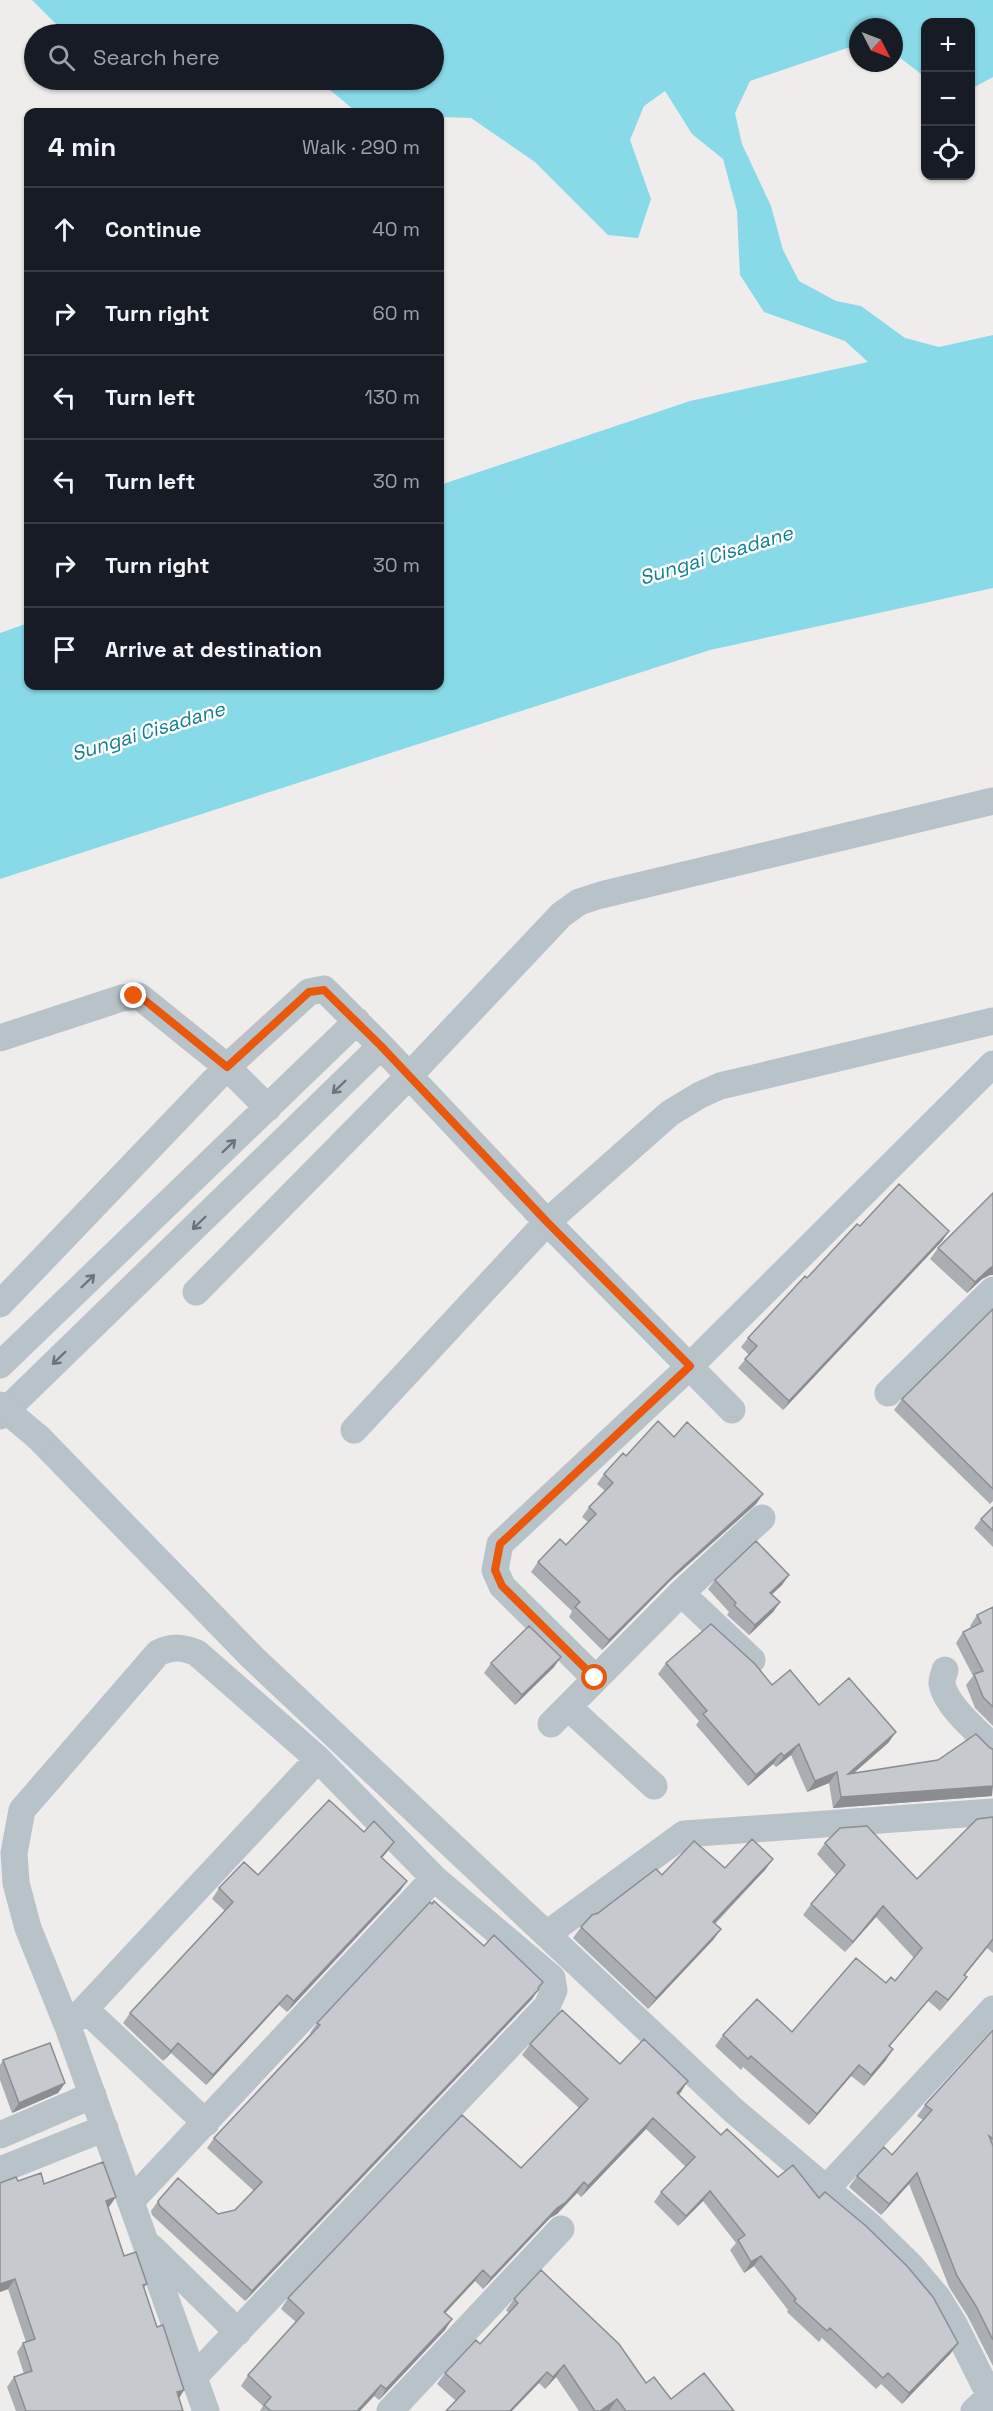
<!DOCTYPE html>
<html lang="en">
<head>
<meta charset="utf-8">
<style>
	body { margin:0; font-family:"Space Grotesk",sans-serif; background:#242831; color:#f1f3f6 }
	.controls { position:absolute; right:18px; top:18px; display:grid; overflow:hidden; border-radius:12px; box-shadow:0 2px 4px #0004 }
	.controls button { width:54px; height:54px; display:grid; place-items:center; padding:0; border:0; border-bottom:2px solid #363941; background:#171b24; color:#f1f3f6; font:30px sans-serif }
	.compass { position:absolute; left:849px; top:18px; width:54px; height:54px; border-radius:50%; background:#171b24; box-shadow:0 2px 4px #0004; rotate:132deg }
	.stop { position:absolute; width:18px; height:18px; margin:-14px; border:4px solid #ea580c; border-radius:50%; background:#fff }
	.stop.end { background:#ea580c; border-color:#fff; box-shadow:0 2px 6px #0008 }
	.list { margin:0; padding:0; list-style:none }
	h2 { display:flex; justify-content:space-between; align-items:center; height:78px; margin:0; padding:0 24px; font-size:26px }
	h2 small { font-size:20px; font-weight:400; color:#9ea1a6 }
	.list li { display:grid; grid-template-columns:39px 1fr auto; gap:18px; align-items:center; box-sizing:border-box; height:84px; padding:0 24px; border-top:2px solid #363941 }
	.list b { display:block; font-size:22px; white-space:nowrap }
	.list em { font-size:20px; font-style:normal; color:#9ea1a6 }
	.icon { flex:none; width:33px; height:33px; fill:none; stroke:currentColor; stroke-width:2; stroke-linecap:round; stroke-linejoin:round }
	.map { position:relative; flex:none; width:993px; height:2411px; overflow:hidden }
	.search { position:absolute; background:#171b24; box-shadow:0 2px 4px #0004; left:24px; top:24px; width:420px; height:66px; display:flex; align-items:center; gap:15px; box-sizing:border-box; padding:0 21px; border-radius:33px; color:#9ea1a6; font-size:22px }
	.panel { position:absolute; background:#171b24; box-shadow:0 2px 4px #0004; left:24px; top:108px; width:420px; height:582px; border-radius:12px }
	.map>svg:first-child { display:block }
</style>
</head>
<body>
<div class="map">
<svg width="993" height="2411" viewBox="0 0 993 2411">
	<rect width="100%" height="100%" fill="#efecec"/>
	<path fill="#89dae9" d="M32,0H993V77L971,89L970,22H926L925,77L899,57L894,56V27H858V50L847,48L750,81L735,113L742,144L771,206L783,250L799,281L836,301L861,306L905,338L939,347L993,335V588L710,650L0,879V633L28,623V686H440V485L690,401L868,362L845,341L764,312L740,275L737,211L723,159L692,134L665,91L644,106L630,140L651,199L638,238L608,235L535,162L471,118L440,117V112L354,110L318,80H434V34H66Z
		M119,80H183L174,85L130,89Z"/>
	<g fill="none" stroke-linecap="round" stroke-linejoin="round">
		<path stroke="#b8c2c9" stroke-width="27" d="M0,1038L122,998L139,996L227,1067L268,1108
			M196,1292L408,1077L561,915L579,902L601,895L993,801
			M0,1304L227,1067L309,992L324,989L381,1046L547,1222L732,1410
			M0,1365L357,1021
			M888,1393L993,1290
			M0,1416L381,1046
			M354,1430L547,1222L670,1113L700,1095L720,1086L993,1021
			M39,1438L253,1658L733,2110L869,2225L911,2266L938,2298L954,2324L990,2396L974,2411
			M681,1593L752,1660
			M945,1670C944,1674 941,1680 942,1684C946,1706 978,1732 993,1747
			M595,1678L502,1586L495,1570L500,1544L690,1366L993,1064
			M568,1707L654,1786
			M551,1724L681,1593L762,1518
			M547,1934L684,1834L993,1812
			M85,2009L206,2123
			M68,2027L318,1759
			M0,2135L93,2095
			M0,2170L105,2128
			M826,2189L993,2009
			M131,2201L434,1878
			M151,2247L238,2332
			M194,2377L547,2006L554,1990L552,1978L434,1878L318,1759L197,1653C182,1647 173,1646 158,1653L22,1810L14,1853L16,1883L28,1928L68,2027L206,2411
			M390,2411L561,2229"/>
		<path stroke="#b8c2c9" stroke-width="27" d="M0,1405L39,1438"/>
	</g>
	<path fill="#aaaeb2" d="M993,1193V1275H990L982,1279L967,1293L930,1259L938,1248Z
		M860,1226L949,1231L942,1241L783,1410L738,1368L749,1355L741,1347L748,1338L807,1278Z
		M993,1309V1501L990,1504L894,1410L902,1399Z
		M674,1437L763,1494L756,1504L670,1581L602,1650L569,1617L572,1611L531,1572L538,1562L566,1545L588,1522L582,1517L589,1507L605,1491L597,1484L604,1474L626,1456Z
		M993,1507V1547L974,1528L981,1519Z
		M715,1580L782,1585L772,1594L780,1602L773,1612L749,1635L727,1615L729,1612L708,1589Z
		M993,1607V1726L975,1708L966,1685L973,1676L956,1643L963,1632L971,1628L970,1626L977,1615Z
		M491,1663L554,1667L515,1705L484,1673Z
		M666,1663L772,1685L819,1705L896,1732L888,1743L854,1773L992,1796L833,1808L829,1783L807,1792L791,1755L776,1767L773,1764L748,1786L696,1725L699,1721L658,1674Z
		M993,1817V1953L987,1948L964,1975L967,1977L940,2011L928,2001L890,2046L886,2060L864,2086L851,2076L809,2125L743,2067L741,2070L715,2046L723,2035L792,2032L886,1983L895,1981L914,1958L876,1917L845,1952L803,1915L811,1904L836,1875L817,1854L825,1843L917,1879Z
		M364,1832L394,1842L382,1858L407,1881L400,1891L287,2012L279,2005L206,2085L171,2053L163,2061L123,2023L130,2013L225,1911L212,1899L219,1888L258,1875Z
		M773,1859L765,1870L715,1924L721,1929L713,1940L648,2009L573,1938L581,1927L598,1913L662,1875L725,1868Z
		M484,1946L543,1982L532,1999L245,2301L152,2215L151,2211L158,2201L218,2214L235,2210L254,2191L207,2148L214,2138L311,2033H310L317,2023Z
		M993,2030V2366L968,2317L949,2287L909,2184L881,2215L849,2187L857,2176L892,2155L923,2120L917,2116L925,2105Z
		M530,2044L620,2064L681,2092L678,2095L721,2135L778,2177L819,2198L951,2353L902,2404L881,2384L876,2389L822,2338L819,2342L787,2312L788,2310L754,2266L744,2273L730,2250L736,2243L703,2201L678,2226L654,2202L661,2192L686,2167L646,2129L581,2197L577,2193L557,2214L550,2218L483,2289L475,2281L445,2313L452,2319L445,2330L379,2400L374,2396L360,2411H260L263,2406L241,2386L248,2375L296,2322L281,2309L288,2298L521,2168L579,2108L522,2055Z
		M3,2060L65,2083L58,2093L12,2113L0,2080V2065Z
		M18,2181L44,2184L109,2207H108L124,2256L147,2284L144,2288L157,2327L184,2390L179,2398L183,2411H16L7,2387L14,2377L24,2374L17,2352L23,2343L26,2342L8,2289L0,2292V2183Z
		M514,2299L671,2399L734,2411H579L556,2377L545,2389L539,2383L456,2401L437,2384L445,2373L480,2344L509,2313L506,2310Z"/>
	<path fill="#8b8d91" d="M949,1231L942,1241L783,1410L789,1401Z
		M993,1266V1275H990L982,1279L967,1293L975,1282L990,1268Z
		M763,1494L756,1504L670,1581L602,1650L609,1640L677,1572Z
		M789,1575L782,1585L764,1602L770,1593Z
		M780,1602L773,1612L749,1635L755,1625Z
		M561,1657L554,1667L515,1705L522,1695Z
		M896,1732L888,1743L840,1785L848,1774Z
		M799,1744L791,1755L776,1767L784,1756Z
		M781,1753L773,1764L748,1786L756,1775Z
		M837,1772L829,1783L807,1792L815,1781Z
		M993,1786L992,1796L833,1808L841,1797Z
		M394,1842L387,1852L374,1867L381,1857Z
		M773,1859L765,1870L705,1933L713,1922Z
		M407,1881L400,1891L287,2012L294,2001Z
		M883,1906L876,1917L845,1952L853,1942Z
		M721,1929L713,1940L648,2009L656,1998Z
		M993,1939L987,1948L956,1986L964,1975Z
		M967,1977L959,1988L940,2011L948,2000Z
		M539,1989L532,1999L245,2301L252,2291Z
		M936,1991L928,2001L881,2056L889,2046Z
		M287,1995L279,2005L206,2085L213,2075Z
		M178,2043L171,2053L163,2061L171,2051Z
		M893,2049L886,2060L864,2086L871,2075Z
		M859,2065L851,2076L809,2125L817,2114Z
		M688,2081L681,2092L669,2104L677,2093Z
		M65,2083L58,2093L12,2113L19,2103Z
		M653,2118L646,2129L581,2197L588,2186Z
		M917,2173L909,2184L881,2215L889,2204Z
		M584,2182L577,2193L557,2214L550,2218L483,2289L491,2278L557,2208Z
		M710,2191L703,2201L678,2226L686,2216Z
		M116,2197L109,2207L99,2210L106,2201Z
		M761,2256L754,2266L744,2273L751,2262Z
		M483,2270L475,2281L437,2322L444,2312Z
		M15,2279L8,2289L0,2292V2284Z
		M452,2319L445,2330L379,2400L386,2389Z
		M958,2343L951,2353L902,2404L909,2393Z
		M564,2365L556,2377L545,2389L553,2377Z
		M547,2372L539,2383L512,2411H510Z
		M381,2385L374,2396L360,2411H357Z
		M184,2390L178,2400L177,2392Z
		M617,2399L609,2411H600Z"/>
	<path fill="#c6cacf" stroke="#8b8d91" stroke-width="1.5" d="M899,1184L949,1231L789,1401L745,1359L757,1346L748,1338L805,1276L807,1278L857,1224L860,1226Z
		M993,1193V1266L990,1268L975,1282L938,1248Z
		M993,1309V1489L902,1399Z
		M658,1421L674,1437L687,1422L763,1494L677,1572L609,1640L575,1607L580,1602L538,1562L560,1539L566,1545L596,1514L589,1507L613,1483L604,1474L623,1453L626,1456Z
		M993,1507V1531L981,1519Z
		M756,1541L789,1575L770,1593L780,1602L755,1625L734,1605L736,1603L715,1580Z
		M993,1607V1707L983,1697L974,1674L983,1671L963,1632L981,1623L977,1615Z
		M711,1624L755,1664L772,1685L790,1670L819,1705L849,1678L896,1732L848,1774L938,1760L976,1734L990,1748L993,1749V1786L841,1797L837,1772L815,1781L799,1744L784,1756L781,1753L756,1775L703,1714L707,1711L666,1663Z
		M529,1626L561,1657L522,1695L491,1663Z
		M329,1800L364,1832L374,1821L394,1842L381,1857L407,1881L294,2001L287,1995L213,2075L178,2043L171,2051L130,2013L233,1902L219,1888L244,1862L258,1875Z
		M993,1817V1939L964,1975L967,1977L948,2000L936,1991L889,2046L893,2049L871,2075L859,2065L817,2114L751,2056L748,2059L723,2035L757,1999L792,2032L856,1958L886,1983L891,1977L895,1981L922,1948L883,1906L853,1942L811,1904L845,1865L825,1843L840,1828L867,1826L917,1879L977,1819Z
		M752,1839L773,1859L713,1922L721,1929L656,1998L581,1927L592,1915L598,1913L656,1869L662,1875L694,1841L725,1868Z
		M434,1901L484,1946L494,1935L543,1982L538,1988L539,1989L252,2291L159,2205L158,2201L178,2178L218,2214L235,2210L262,2182L214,2138L320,2025L317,2023L430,1902L432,1904Z
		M562,2010L620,2064L644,2039L688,2081L677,2093L721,2135L727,2129L778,2177L793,2165L819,2198L825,2192L866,2226L907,2266L933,2297L958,2343L909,2393L888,2373L883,2378L830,2328L827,2331L794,2301L796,2299L761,2256L751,2262L738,2240L745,2235L710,2191L686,2216L661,2192L695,2157L653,2118L588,2186L584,2182L565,2203L557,2208L491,2278L483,2270L444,2312L452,2319L386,2389L381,2385L357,2411H271L264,2405L271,2397L248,2375L304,2313L288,2298L462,2115L521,2168L588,2099L530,2044Z
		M993,2030V2139L989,2136L993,2146V2340L976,2306L957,2276L917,2173L889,2204L857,2176L884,2147L892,2155L932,2110L925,2105Z
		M50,2043L65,2083L19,2103L3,2060Z
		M103,2162L116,2197L106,2201L124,2256L136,2252L147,2284L143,2285L157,2327L163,2325L184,2390L177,2392L183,2411H26L14,2377L32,2371L23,2343L35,2339L15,2279L0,2284V2183L16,2177L18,2181L41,2173L44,2184Z
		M541,2270L619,2344L646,2383L654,2377L671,2399L704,2373L734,2411H626L617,2399L600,2411H595L564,2365L553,2377L547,2372L510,2411H446L465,2391L445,2373L476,2340L480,2344L518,2303L514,2299Z"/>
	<defs><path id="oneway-shaft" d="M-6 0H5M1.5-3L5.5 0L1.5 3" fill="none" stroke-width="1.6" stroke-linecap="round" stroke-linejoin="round" transform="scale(1.5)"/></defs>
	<g stroke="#68737b">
		<use href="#oneway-shaft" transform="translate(339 1087) rotate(136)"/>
		<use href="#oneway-shaft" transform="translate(229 1146) rotate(-44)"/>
		<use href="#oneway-shaft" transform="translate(199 1223) rotate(136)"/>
		<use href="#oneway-shaft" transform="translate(88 1281) rotate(-44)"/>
		<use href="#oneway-shaft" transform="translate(59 1358) rotate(136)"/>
	</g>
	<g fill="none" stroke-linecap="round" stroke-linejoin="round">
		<path stroke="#ea580c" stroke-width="8" d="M134,996L142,998L227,1067L309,992L324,990L381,1046L547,1222L690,1366L500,1544L495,1570L502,1586L595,1678"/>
	</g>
	<g text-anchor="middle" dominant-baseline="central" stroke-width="5" stroke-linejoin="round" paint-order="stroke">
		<g font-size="20" font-style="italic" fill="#107f93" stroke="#fff">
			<text transform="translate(716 555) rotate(-17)">Sungai Cisadane</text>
			<text transform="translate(148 731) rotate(-17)">Sungai Cisadane</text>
		</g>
	</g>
</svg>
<div class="controls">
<button>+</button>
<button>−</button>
<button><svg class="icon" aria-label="locate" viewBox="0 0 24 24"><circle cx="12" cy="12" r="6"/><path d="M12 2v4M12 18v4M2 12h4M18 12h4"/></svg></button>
</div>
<svg class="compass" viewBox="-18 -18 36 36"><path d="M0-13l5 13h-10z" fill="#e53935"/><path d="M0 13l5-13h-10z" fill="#9ea1a6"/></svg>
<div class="stop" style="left:595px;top:1678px"></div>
<div class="stop end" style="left:134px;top:996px"></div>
<div class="search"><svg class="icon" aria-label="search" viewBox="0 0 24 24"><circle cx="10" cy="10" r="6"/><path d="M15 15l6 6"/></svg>Search here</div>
<section class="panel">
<h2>4 min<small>Walk · 290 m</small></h2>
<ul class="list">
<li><svg class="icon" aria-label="ahead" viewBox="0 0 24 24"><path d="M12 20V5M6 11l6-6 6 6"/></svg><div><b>Continue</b></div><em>40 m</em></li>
<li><svg class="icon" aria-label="right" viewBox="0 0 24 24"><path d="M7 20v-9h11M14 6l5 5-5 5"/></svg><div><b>Turn right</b></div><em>60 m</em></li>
<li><svg class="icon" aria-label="left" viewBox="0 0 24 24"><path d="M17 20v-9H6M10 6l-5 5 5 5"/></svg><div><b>Turn left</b></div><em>130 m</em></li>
<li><svg class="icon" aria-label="left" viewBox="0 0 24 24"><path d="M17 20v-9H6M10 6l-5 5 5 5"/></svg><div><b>Turn left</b></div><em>30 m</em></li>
<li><svg class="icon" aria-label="right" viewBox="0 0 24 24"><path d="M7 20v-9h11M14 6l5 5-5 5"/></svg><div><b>Turn right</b></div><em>30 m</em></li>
<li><svg class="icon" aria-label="arrive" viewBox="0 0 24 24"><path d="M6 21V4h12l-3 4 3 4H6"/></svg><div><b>Arrive at destination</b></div></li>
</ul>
</section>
</div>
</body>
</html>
